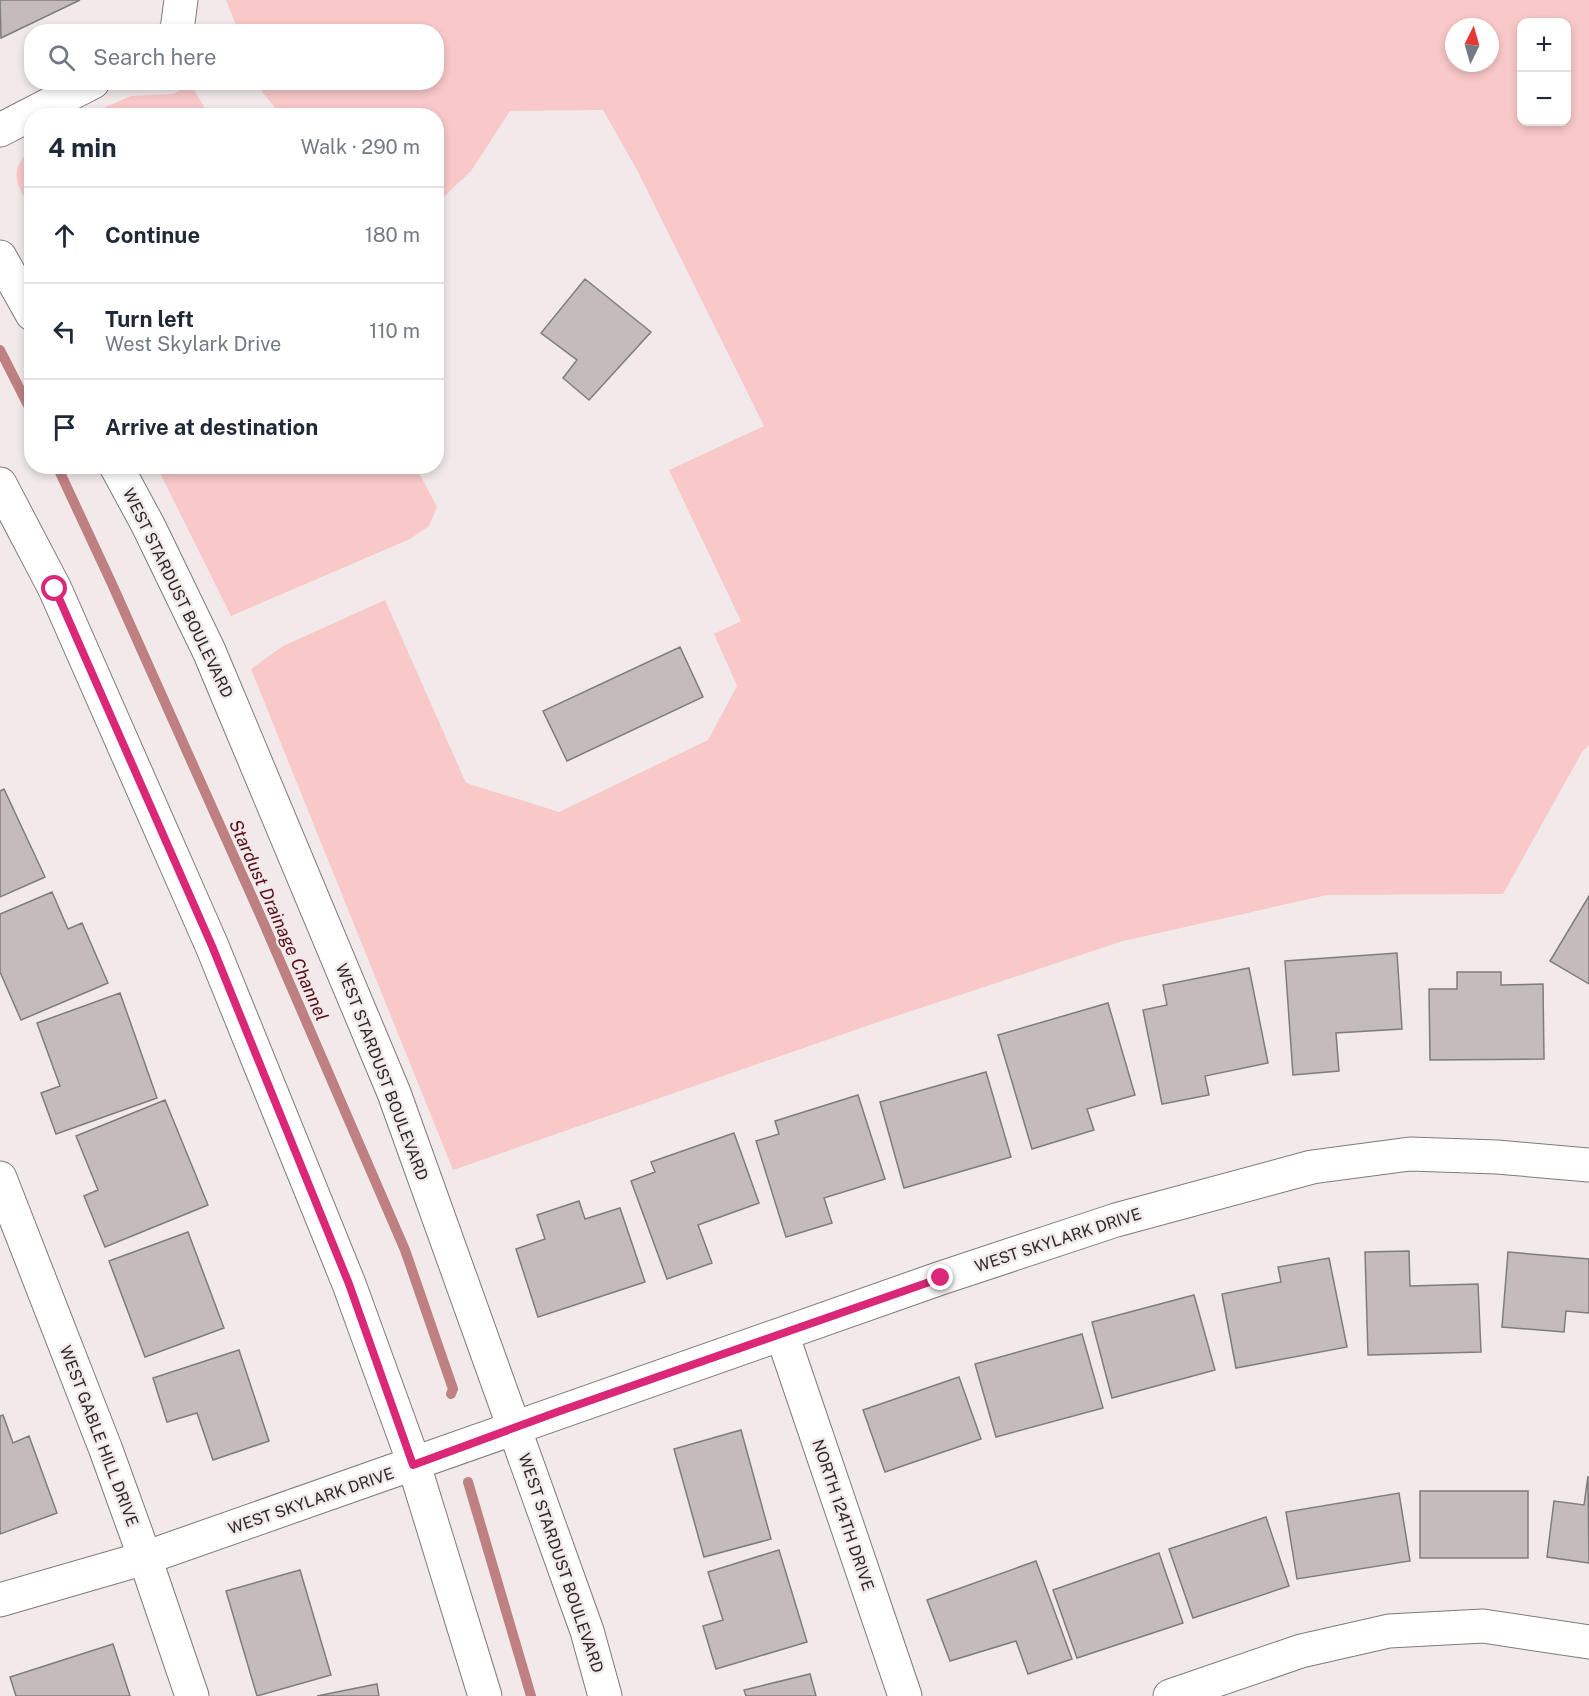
<!DOCTYPE html>
<html lang="en">
<head>
<meta charset="utf-8">
<style>
	body { margin:0; font-family:"Public Sans",sans-serif; background:#f6f6f7; color:#1f2937 }
	.controls { position:absolute; right:18px; top:18px; display:grid; overflow:hidden; border-radius:12px; box-shadow:0 3px 9px #0003 }
	.controls button { width:54px; height:54px; display:grid; place-items:center; padding:0; border:0; border-bottom:2px solid #e0e1e3; background:#fff; color:#1f2937; font:30px sans-serif }
	.compass { position:absolute; left:1445px; top:18px; width:54px; height:54px; border-radius:50%; background:#fff; box-shadow:0 3px 9px #0003; rotate:5deg }
	.stop { position:absolute; width:18px; height:18px; margin:-14px; border:4px solid #db2777; border-radius:50%; background:#fff }
	.stop.end { background:#db2777; border-color:#fff; box-shadow:0 2px 6px #0008 }
	.list { margin:0; padding:0; list-style:none }
	h2 { display:flex; justify-content:space-between; align-items:center; height:78px; margin:0; padding:0 24px; font-size:26px }
	h2 small { font-size:20px; font-weight:400; color:#747a83 }
	.list li { display:grid; grid-template-columns:39px 1fr auto; gap:18px; align-items:center; box-sizing:border-box; height:96px; padding:0 24px; border-top:2px solid #e0e1e3 }
	.list b { display:block; font-size:22px; white-space:nowrap }
	.list p { margin:0; font-size:20px; white-space:nowrap; color:#747a83 }
	.list em { font-size:20px; font-style:normal; color:#747a83 }
	.icon { flex:none; width:33px; height:33px; fill:none; stroke:currentColor; stroke-width:2; stroke-linecap:round; stroke-linejoin:round }
	.map { position:relative; flex:none; width:1589px; height:1696px; overflow:hidden }
	.search { position:absolute; background:#fff; box-shadow:0 3px 9px #0003; left:24px; top:24px; width:420px; height:66px; display:flex; align-items:center; gap:15px; box-sizing:border-box; padding:0 21px; border-radius:24px; color:#747a83; font-size:22px }
	.panel { position:absolute; background:#fff; box-shadow:0 3px 9px #0003; left:24px; top:108px; width:420px; height:366px; border-radius:24px }
	.map>svg:first-child { display:block }
</style>
</head>
<body>
<div class="map">
<svg width="1589" height="1696" viewBox="0 0 1589 1696">
	<rect width="100%" height="100%" fill="#f2eaea"/>
	<path fill="#f9c8c8" fill-rule="evenodd" d="M226,0H1589V745L1582,752L1503,894L1327,895L1123,941L878,1022L453,1170L251,669L283,646L385,600L466,783L559,812L708,740L737,686L714,634L741,621L669,470L764,426L637,170L603,110L510,111L471,171L437,203L436,116L281,115L255,83L436,82V32L234,31L236,25ZM1522,22H1566V122H1522ZM1454,27H1490V63H1454Z
		M190,83L209,115H87L131,96L174,94Z
		M31,147V211C17,182 7,175 31,147Z
		M157,467H416L437,507L429,526L410,539L231,616Z"/>
	<g fill="none" stroke-linecap="round" stroke-linejoin="round">
		<path stroke="#be8080" stroke-width="10" d="M0,350L32,413
			M57,466L112,584L261,917L405,1250L453,1389L451,1394
			M468,1482L531,1696"/>
	</g>
	<path fill="#c4bcbc" stroke="#827b7b" stroke-width="1.5" d="M0,0H80L1,38Z
		M585,279L651,332L589,400L563,378L577,360L541,333Z
		M680,647L703,697L567,761L543,711Z
		M4,789L45,877L0,897V791Z
		M52,892L68,929L82,923L108,983L21,1020L0,972V914Z
		M1589,896V984L1550,961Z
		M1397,953L1402,1029L1336,1033L1339,1071L1293,1075L1285,961Z
		M1249,968L1268,1063L1205,1076L1209,1095L1162,1104L1143,1010L1167,1005L1163,985Z
		M1457,972H1501V985L1543,984L1544,1059L1430,1060L1429,989H1457Z
		M120,993L157,1098L56,1134L41,1093L60,1086L37,1023Z
		M1108,1003L1135,1095L1087,1109L1094,1130L1032,1149L998,1035Z
		M986,1072L1011,1157L904,1188L880,1102Z
		M858,1095L885,1179L824,1198L832,1223L786,1237L756,1141L779,1134L775,1121Z
		M165,1100L208,1205L105,1247L84,1196L98,1190L76,1136Z
		M734,1133L759,1203L698,1225L712,1263L667,1279L631,1181L655,1172L651,1162Z
		M579,1201L585,1219L620,1208L645,1282L538,1317L516,1249L545,1239L537,1215Z
		M188,1232L224,1328L145,1357L109,1261Z
		M1409,1251L1410,1286L1478,1284L1481,1352L1368,1355L1365,1252Z
		M1508,1252L1589,1259V1313L1566,1311L1564,1332L1502,1327Z
		M1329,1258L1347,1347L1236,1368L1222,1294L1281,1282L1278,1267Z
		M1194,1295L1215,1370L1112,1398L1092,1322Z
		M1082,1334L1103,1408L996,1437L975,1364Z
		M239,1350L269,1441L213,1460L197,1413L167,1422L153,1378Z
		M959,1377L981,1439L885,1472L863,1410Z
		M3,1415L13,1443L29,1436L57,1513L0,1534V1416Z
		M741,1430L771,1539L704,1557L674,1449Z
		M1588,1476L1589,1563L1547,1557L1554,1501L1584,1505Z
		M1420,1491H1528V1558H1420Z
		M1399,1493L1410,1561L1297,1579L1286,1512Z
		M1266,1517L1289,1586L1193,1618L1169,1549Z
		M779,1550L807,1642L716,1669L703,1626L723,1620L708,1572Z
		M1159,1553L1183,1623L1077,1658L1053,1590Z
		M1036,1561L1072,1659L1028,1674L1016,1641L950,1661L927,1600Z
		M300,1570L331,1675L257,1696L226,1591Z
		M113,1644L130,1696H16L10,1677Z
		M810,1674L816,1696H746L744,1690Z
		M377,1684L379,1696H317Z"/>
	<g fill="none" stroke-linecap="round" stroke-linejoin="round">
		<defs>
			<path id="minor" d="M175,32L177,30L181,0
				M0,130L93,82
				M0,257L32,314
				M116,466L148,525L209,651L394,1093L587,1631L605,1696
				M0,484L55,589L212,946L349,1284L410,1452L485,1696
				M0,1178L106,1450L145,1558L192,1696
				M782,1334L905,1696
				M0,1600L145,1558L941,1278L1116,1220L1312,1167L1410,1154L1497,1157L1589,1165
				M1170,1696L1301,1651L1389,1631L1483,1626L1589,1642"/>
		</defs>
		<use href="#minor" stroke="#817979" stroke-width="35"/>
		<use href="#minor" stroke="#fff" stroke-width="33"/>
	</g>
	<g fill="none" stroke-linecap="round" stroke-linejoin="round">
		<path stroke="#db2777" stroke-width="8" d="M55,589L212,946L349,1284L413,1465L560,1411L941,1278"/>
	</g>
	<g text-anchor="middle" dominant-baseline="central" stroke-width="5" stroke-linejoin="round" paint-order="stroke">
		<g font-size="16" fill="#2b2827" stroke="#f2eaea">
			<text transform="translate(178 593) rotate(64)">WEST STARDUST BOULEVARD</text>
			<text transform="translate(382 1072) rotate(69)">WEST STARDUST BOULEVARD</text>
			<text transform="translate(1058 1240) rotate(-18)">WEST SKYLARK DRIVE</text>
			<text transform="translate(99 1436) rotate(69)">WEST GABLE HILL DRIVE</text>
			<text transform="translate(311 1501) rotate(-19)">WEST SKYLARK DRIVE</text>
			<text transform="translate(843 1515) rotate(71)">NORTH 124TH DRIVE</text>
			<text transform="translate(561 1563) rotate(71)">WEST STARDUST BOULEVARD</text>
		</g>
		<g font-size="18" font-style="italic" fill="#580b17" stroke="#f2eaea">
			<text transform="translate(279 920) rotate(66)">Stardust Drainage Channel</text>
		</g>
	</g>
</svg>
<div class="controls">
<button>+</button>
<button>−</button>
</div>
<svg class="compass" viewBox="-18 -18 36 36"><path d="M0-13l5 13h-10z" fill="#e53935"/><path d="M0 13l5-13h-10z" fill="#747a83"/></svg>
<div class="stop" style="left:55px;top:589px"></div>
<div class="stop end" style="left:941px;top:1278px"></div>
<div class="search"><svg class="icon" aria-label="search" viewBox="0 0 24 24"><circle cx="10" cy="10" r="6"/><path d="M15 15l6 6"/></svg>Search here</div>
<section class="panel">
<h2>4 min<small>Walk · 290 m</small></h2>
<ul class="list">
<li><svg class="icon" aria-label="ahead" viewBox="0 0 24 24"><path d="M12 20V5M6 11l6-6 6 6"/></svg><div><b>Continue</b></div><em>180 m</em></li>
<li><svg class="icon" aria-label="left" viewBox="0 0 24 24"><path d="M17 20v-9H6M10 6l-5 5 5 5"/></svg><div><b>Turn left</b><p>West Skylark Drive</p></div><em>110 m</em></li>
<li><svg class="icon" aria-label="arrive" viewBox="0 0 24 24"><path d="M6 21V4h12l-3 4 3 4H6"/></svg><div><b>Arrive at destination</b></div></li>
</ul>
</section>
</div>
</body>
</html>
